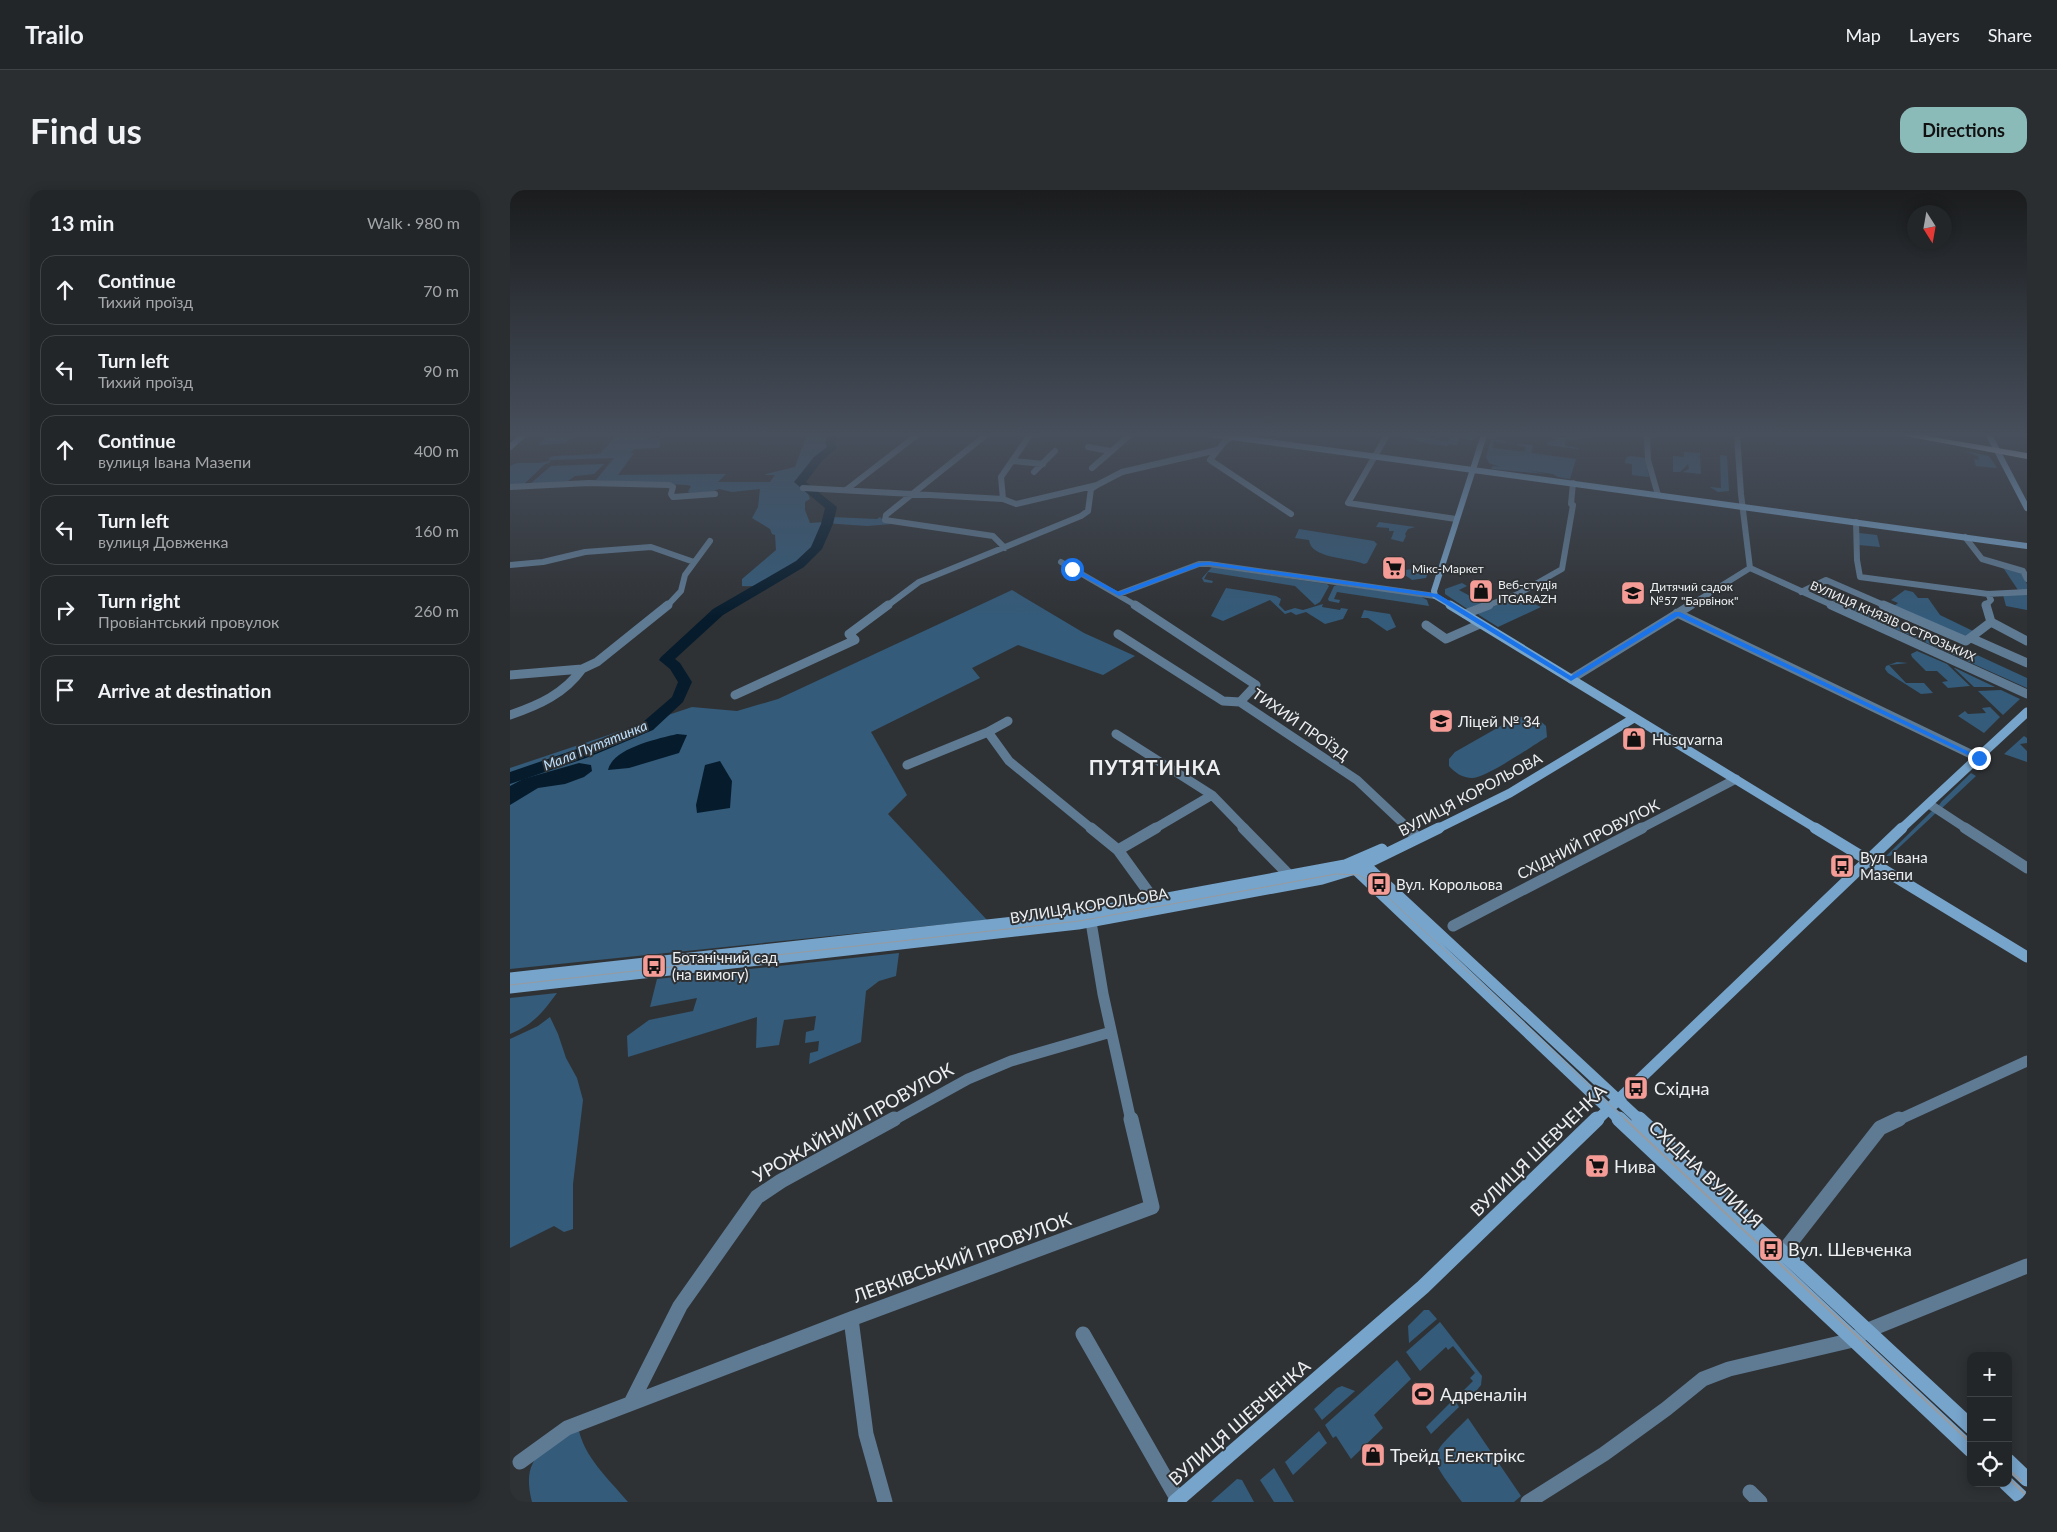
<!DOCTYPE html>
<html lang="en">
<head>
<meta charset="utf-8">
<style>
	body { margin:0; font-family:Lato,sans-serif; background:#2b2e30; color:#f1f3f6 }
	.controls { position:absolute; right:15px; bottom:15px; display:grid; overflow:hidden; border-radius:10px; box-shadow:0 2px 12px #0003 }
	.controls button { width:45px; height:45px; display:grid; place-items:center; padding:0; border:0; border-bottom:1px solid #404345; background:#232628; color:#f1f3f6; font:25px sans-serif }
	.compass { position:absolute; left:1397px; top:15px; width:45px; height:45px; border-radius:50%; background:#232628; box-shadow:0 2px 12px #0003; rotate:169deg }
	.stop { position:absolute; width:15px; height:15px; margin:-11px; border:4px solid #1a73e8; border-radius:50%; background:#fff }
	.stop.end { background:#1a73e8; border-color:#fff; box-shadow:0 1px 5px #0008 }
	.list { margin:0; padding:0; list-style:none }
	h2 { display:flex; justify-content:space-between; align-items:center; height:65px; margin:0; padding:0 20px; font-size:21px }
	h2 small { font-size:16px; font-weight:400; color:#a3a5a8 }
	.list li { display:grid; grid-template-columns:32px 1fr auto; gap:15px; align-items:center; box-sizing:border-box; height:70px; margin:0 10px 10px; padding:0 10px; border:1px solid #404345; border-radius:15px }
	.list b { display:block; font-size:19px; white-space:nowrap }
	.list p { margin:0; font-size:16px; white-space:nowrap; color:#a3a5a8 }
	.list em { font-size:16px; font-style:normal; color:#a3a5a8 }
	.icon { flex:none; width:28px; height:28px; fill:none; stroke:currentColor; stroke-width:2; stroke-linecap:round; stroke-linejoin:round }
	.map { position:relative; flex:none; width:1517px; height:1312px; overflow:hidden; border-radius:15px }
	header { display:flex; align-items:center; gap:30px; box-sizing:border-box; height:70px; padding:0 25px; background:#232628; border-bottom:1px solid #404345 }
	header strong { font-size:24px }
	nav { display:flex; gap:28px; margin-inline-start:auto; font-size:18px }
	.intro { display:flex; align-items:center; justify-content:space-between; box-sizing:border-box; height:120px; padding:0 30px }
	h1 { margin:0; font-size:35px }
	.button { padding:12px 22px; border-radius:15px; background:#8bbbb9; color:#111; font-size:18px; font-weight:700 }
	main { display:flex; gap:30px; padding:0 30px }
	aside { flex:1; background:#232628; border-radius:15px; box-shadow:0 2px 12px #0003 }
	.map>svg:first-child { display:block }
</style>
</head>
<body>
<header>
<strong>Trailo</strong>
<nav><a>Map</a><a>Layers</a><a>Share</a></nav>
</header>
<div class="intro"><h1>Find us</h1><a class="button">Directions</a></div>
<main>
<aside>
<h2>13 min<small>Walk · 980 m</small></h2>
<ul class="list">
<li><svg class="icon" aria-label="ahead" viewBox="0 0 24 24"><path d="M12 20V5M6 11l6-6 6 6"/></svg><div><b>Continue</b><p>Тихий проїзд</p></div><em>70 m</em></li>
<li><svg class="icon" aria-label="left" viewBox="0 0 24 24"><path d="M17 20v-9H6M10 6l-5 5 5 5"/></svg><div><b>Turn left</b><p>Тихий проїзд</p></div><em>90 m</em></li>
<li><svg class="icon" aria-label="ahead" viewBox="0 0 24 24"><path d="M12 20V5M6 11l6-6 6 6"/></svg><div><b>Continue</b><p>вулиця Івана Мазепи</p></div><em>400 m</em></li>
<li><svg class="icon" aria-label="left" viewBox="0 0 24 24"><path d="M17 20v-9H6M10 6l-5 5 5 5"/></svg><div><b>Turn left</b><p>вулиця Довженка</p></div><em>160 m</em></li>
<li><svg class="icon" aria-label="right" viewBox="0 0 24 24"><path d="M7 20v-9h11M14 6l5 5-5 5"/></svg><div><b>Turn right</b><p>Провіантський провулок</p></div><em>260 m</em></li>
<li><svg class="icon" aria-label="arrive" viewBox="0 0 24 24"><path d="M6 21V4h12l-3 4 3 4H6"/></svg><div><b>Arrive at destination</b></div></li>
</ul>
</aside>
<div class="map">
<svg width="1517" height="1312" viewBox="0 0 1517 1312">
	<rect width="100%" height="100%" fill="#2f3235"/>
	<path fill="#345b7a" d="M64,245L56,253L28,255L37,246Z
		M107,245H140L137,250L147,249L151,251L149,258L124,259L120,263H124L108,285L215,284H216L208,292H260L265,285H255L256,284L285,277L297,245H321L316,254L320,258C309,266 298,271 295,286L285,292L298,304L300,309L295,312V320L300,333L313,332L314,329L322,327L367,329L370,327L374,331L382,334L357,336L314,333C309,341 308,353 302,360C298,364 293,366 291,372C266,380 263,399 232,396V389L266,360L265,345L262,344L260,339L242,328L248,317L250,299L222,302L209,299L201,302L180,303L178,302L181,296L177,295L86,290L104,268L40,270V272L34,275L14,294L0,296V276L7,273H29L39,271L40,267L45,266L90,264Z
		M881,245H899L938,252L940,248H947L943,247L944,245H965L964,250L949,248L947,255L938,254L937,256L910,252L902,248Z
		M1056,245L1084,247H1070L1069,250L1056,249L1055,256L1069,258L1067,259L1037,255L1038,252L1045,250V247H1056Z
		M981,249L996,251L995,253L984,251L982,258L1015,262L1016,257L1008,255V254L1023,255L1021,263L1066,269L1060,289L1048,287L1043,284L1016,280L1036,284L981,279L983,276L990,277L979,273L976,267Z
		M1455,261L1479,266L1487,278L1466,276L1464,269L1469,270L1468,266Z
		M1174,262L1190,263V266L1187,269L1190,267L1191,284L1173,282L1179,279L1178,274L1170,282H1163V266L1174,267Z
		M1210,265L1217,266L1219,301L1208,302L1200,297L1211,298Z
		M1120,266L1135,268L1139,287L1122,285V274L1115,273L1116,268Z
		M94,274L84,284L65,286L58,291L20,294L41,276Z
		M869,332L905,337L898,339L895,344L896,346L893,352L881,349L884,341H879V338L866,337Z
		M789,339L864,351L867,354L857,373L854,374C838,367 801,369 799,350L785,348Z
		M1349,343L1367,345L1370,357L1349,355Z
		M1492,376L1510,381L1517,394V401L1508,400Z
		M702,377L817,394L819,396L810,412L805,415L785,396L698,382L694,389L703,391L702,393L694,392L692,388Z
		M903,377L919,380L916,388L902,390L895,385V380L902,379Z
		M952,393L957,396L949,400L973,413L959,420L935,404V399Z
		M827,395L910,406L917,410L919,416L827,402L824,409L830,410L829,413L819,411L818,409L824,396Z
		M716,398L766,406L771,409L769,415L775,421L785,418L793,420L813,414L812,417L830,420L831,418L838,419L833,429L815,434L796,422L786,425L781,422L775,424L760,410L713,431L701,426Z
		M1303,398L1460,468L1465,464L1517,488V498L1299,400Z
		M502,400L574,443L625,466L593,485L508,455L462,478L470,488L361,542L397,605L378,624L477,730L0,779V578L182,517L227,521L268,509Z
		M1395,400L1403,402L1408,408H1418L1430,425L1463,441L1456,447L1384,416L1388,413L1381,410Z
		M1517,403V420L1496,416L1493,405Z
		M1008,406L1031,417L988,437L969,425L968,423Z
		M854,420L880,424L886,437L877,441L858,428H851Z
		M1407,461L1437,474L1460,496L1438,498L1432,492L1438,491L1427,481H1416L1402,467L1401,464Z
		M1387,472L1398,473L1379,475L1396,493H1414L1423,503L1411,504L1378,483L1375,479L1376,476Z
		M1444,478H1445L1485,497H1464Z
		M1491,500L1510,509L1493,525L1468,501Z
		M1480,517L1490,527L1474,543L1448,526L1455,521L1458,524L1476,523L1472,518Z
		M1011,527L1029,530L1036,536L1037,547C1022,556 976,588 962,588C953,588 945,583 939,576V569L945,562L1003,529Z
		M1514,546L1517,548V553L1510,554L1517,561V572L1494,564Z
		M1461,583L1466,586L1431,619L1429,615L1432,611Z
		M1422,621L1427,622L1380,666H1376Z
		M389,763L386,786L369,791L356,801L351,852L299,874L300,863L308,861L309,851L295,853L296,842L304,840L306,826L274,830L269,855L246,858L247,827L118,867L117,846L139,830L183,821L187,808L140,817L147,789Z
		M47,803C32,823 24,834 0,844V808Z
		M40,827L48,844L56,868L67,888L73,910L63,994V1039L54,1042L44,1036L0,1058V849L28,836Z
		M914,1120H919L927,1129L899,1153L898,1136Z
		M930,1132L972,1186L971,1195L959,1210L952,1202L963,1191L960,1188L965,1183L943,1156L938,1160L936,1157L910,1181L896,1162Z
		M887,1170L901,1189L864,1225L873,1238L841,1269L826,1246L823,1248L815,1235Z
		M832,1196L845,1201L812,1230L804,1219L827,1198Z
		M944,1209L949,1217L921,1244L916,1237Z
		M958,1228L1011,1306L1004,1312H952C917,1263 915,1271 958,1228Z
		M68,1236C73,1267 99,1289 118,1312H22C10,1266 35,1259 68,1236Z
		M809,1241L817,1253L783,1285L775,1272Z
		M764,1278L784,1312H764L750,1290Z
		M727,1289L732,1290L744,1312H701Z"/>
	<path fill="#061c2d" d="M167,544L177,545L169,563L119,578L98,580C103,558 147,549 167,544Z
		M210,571L222,591L220,618L187,623L186,615L195,575Z
		M69,573L81,575L82,581L74,587L55,594L28,598L0,615V596L13,589Z"/>
	<g fill="none" stroke-linecap="round" stroke-linejoin="round">
		<path fill="#061c2d" fill-rule="evenodd" d="M318,245H328L325,252L327,258L312,271L296,292L327,317L323,334L312,359L294,377L213,425L165,469L170,473L182,492L173,512L143,540L79,567L0,594V582L67,559L133,532L162,507L168,492L160,479L149,470L151,467L203,419L286,371L301,357L311,334L315,318L284,292L304,267L317,257L315,252Z"/>
		<path stroke="#5f7b94" stroke-width="6" d="M476,245L376,325L375,330L483,346L495,358
			M704,245L722,247
			M877,245L838,313L946,329
			M1137,245L1138,270L1148,305
			M722,247L716,250L700,270L781,324
			M578,257L600,261
			M503,271L533,274
			M582,278L620,245
			M524,282L545,261
			M0,297L79,293L159,295L163,297L161,304L163,307L205,304
			M293,298L493,309L506,314L587,295L612,282L707,260
			M336,300L407,245
			M493,309L491,287L520,245
			M1346,332L1347,370L1350,387L1478,404L1517,402
			M1455,347L1472,369L1513,381L1517,389
			M551,372L627,416
			M0,375L33,372L75,362L141,357L184,372
			M1240,378L1324,416
			M1291,402L1316,390L1376,416
			M609,404L689,374H699L925,406
			M157,416L171,401L175,385L200,351
			M377,416L409,392L571,326L578,321L581,299L587,295
			M976,416L1008,404L1052,379L1063,315L1061,314L1063,293
			M1179,416L1240,378L1231,304L1227,245
			M1475,416L1481,410L1478,404"/>
		<path stroke="#5f7b94" stroke-width="9" d="M625,415L746,495L730,512L847,590L899,639
			M1321,415L1517,504
			M1373,415L1456,451L1481,432
			M1476,415L1481,432L1517,451
			M1167,423L1469,568
			M955,424L979,415
			M916,435L936,449L970,434
			M608,444L713,511L730,512
			M1461,448L1517,473
			M0,485L72,479L87,472L158,415
			M1061,489L1181,415
			M225,505L345,450L339,444L378,415
			M0,525C29,515 54,504 72,479
			M478,542L499,571L582,639
			M606,544L702,605L735,639
			M397,575L478,542L498,531
			M1419,614L1457,639
			M644,639L702,605
			M1130,639L1226,589"/>
		<path stroke="#5f7b94" stroke-width="11" d="M581,638L608,660L645,711L647,717
			M733,638L783,689
			M897,638L904,644
			M1455,638L1517,678
			M608,660L646,638
			M581,732L593,804L621,931
			M943,736L1132,638
			M382,931L458,889L501,871L601,842
			M1386,931L1517,871"/>
		<path stroke="#5f7b94" stroke-width="15" d="M1270,1066L1370,938L1389,929
			M341,1129L356,1244L375,1312
			M573,1144L668,1310
			M121,1213L170,1116L247,1007L271,991L384,929
			M10,1272L57,1238L341,1129L642,1017L621,929
			M1240,1302L1250,1312
			M1018,1312L1094,1264L1156,1219L1193,1189L1219,1179L1343,1150L1356,1141L1517,1076"/>
		<path stroke="#77a4cb" stroke-width="6" d="M723,245L722,247L1517,356
			M1479,245L1517,318
			M0,257L13,245
			M942,416L925,406L924,401L974,245"/>
		<path stroke="#77a4cb" stroke-width="9" d="M940,415L1307,639
			M927,639L1000,603L1124,528
			M1391,639L1517,522"/>
		<path stroke="#77a4cb" stroke-width="11" d="M1305,638L1517,767
			M851,671L1131,931
			M842,676L1111,931
			M0,788L566,725L835,675L872,659
			M0,798L568,734L812,689L845,679L929,638
			M1086,931L1392,638"/>
		<path stroke="#77a4cb" stroke-width="15" d="M1109,929L1461,1260
			M1129,929L1461,1237
			M1498,1271L1517,1289
			M1496,1293L1516,1312
			M665,1312L913,1097L1087,929"/>
		<path fill="#c1dcf4" fill-rule="evenodd" d="M1390,245H1411L1517,263V269Z"/>
		<path stroke="#989a9d" stroke-width="1" d="M0,795L569,731L826,684L849,685L866,696L1117,931"/>
		<path stroke="#989a9d" stroke-width="2" d="M1115,929L1461,1253
			M1498,1279L1511,1291
			M1498,1288L1517,1306"/>
	</g>
	<linearGradient id="sky" x2="0" y2="1"><stop stop-color="#1a1c1d"/><stop offset="0.57" stop-color="#474f5c"/><stop offset="1" stop-color="#474f5c" stop-opacity="0"/></linearGradient>
	<rect width="1517" height="429" fill="url(#sky)"/>
	<path fill="#1a73e8" d="M699,372L928,404L1061,486L1165,422H1170L1472,568L1466,569L1168,426L1061,491L924,407L699,375L690,376L609,406L559,379L564,378L609,402L687,373Z"/>
	<defs>
		<symbol id="supermarket-square" viewBox="-11 -11 22 22"><rect x="-9" y="-9" width="18" height="18" rx="4" fill="#f59c96" stroke="#2f3235"/><path d="M-6-5.5h2.5l.6 2H6L4.5 2H-2.5L-4.4-4H-6ZM-1.5 3.2a1.3 1.3 0 1 0 .1 0ZM3 3.2a1.3 1.3 0 1 0 .1 0Z" fill="#111"/></symbol>
		<symbol id="shop-square" viewBox="-11 -11 22 22"><rect x="-9" y="-9" width="18" height="18" rx="4" fill="#f59c96" stroke="#2f3235"/><path d="M-5-2.5h2.3a2.7 3.5 0 0 1 5.4 0H5L5.5 6h-11ZM-1.5-2.5h3a1.5 2.3 0 0 0-3 0Z" fill="#111"/></symbol>
		<symbol id="school-square" viewBox="-11 -11 22 22"><rect x="-9" y="-9" width="18" height="18" rx="4" fill="#f59c96" stroke="#2f3235"/><path d="M0-5L7-2L0 1L-7-2ZM-4 1L0 2.5L4 1V4Q0 6-4 4Z" fill="#111"/></symbol>
		<symbol id="bus-square" viewBox="-11 -11 22 22"><rect x="-9" y="-9" width="18" height="18" rx="4" fill="#f59c96" stroke="#2f3235"/><path d="M-5-6H5V4H4V6H2V4H-2V6H-4V4H-5ZM-3.5-4V0h7V-4ZM-3.5 1.2v1.5H-2V1.2ZM2 1.2v1.5H3.5V1.2Z" fill="#111"/></symbol>
		<symbol id="stadium-square" viewBox="-11 -11 22 22"><rect x="-9" y="-9" width="18" height="18" rx="4" fill="#f59c96" stroke="#2f3235"/><path d="M0-5a6.5 5 0 1 0 0 10a6.5 5 0 1 0 0-10ZM-3.5-1.8h7v3.6h-7Z" fill="#111"/></symbol>
	</defs>
	<g fill-rule="evenodd">
		<use href="#supermarket-square" x="870" y="364" width="28" height="28"/>
		<use href="#shop-square" x="957" y="387" width="28" height="28"/>
		<use href="#school-square" x="1109" y="389" width="28" height="28"/>
		<use href="#school-square" x="917" y="517" width="28" height="28"/>
		<use href="#shop-square" x="1110" y="535" width="28" height="28"/>
		<use href="#bus-square" x="1318" y="662" width="28" height="28"/>
		<use href="#bus-square" x="855" y="680" width="28" height="28"/>
		<use href="#bus-square" x="130" y="762" width="28" height="28"/>
		<use href="#bus-square" x="1112" y="884" width="28" height="28"/>
		<use href="#supermarket-square" x="1073" y="962" width="28" height="28"/>
		<use href="#bus-square" x="1247" y="1045" width="28" height="28"/>
		<use href="#stadium-square" x="899" y="1190" width="28" height="28"/>
		<use href="#shop-square" x="849" y="1251" width="28" height="28"/>
	</g>
	<g text-anchor="middle" dominant-baseline="central" stroke-width="4" stroke-linejoin="round" paint-order="stroke">
		<g font-size="12" fill="#edeff1" stroke="#2f3235" text-anchor="start">
			<text x="902" y="378">Мікс-Маркет</text>
			<text x="988" y="394">Веб-студія<tspan x="988" dy="14">ITGARAZH</tspan></text>
			<text x="1140" y="396">Дитячий садок<tspan x="1140" dy="14">№57 "Барвінок"</tspan></text>
		</g>
		<g font-size="12" fill="#edeff1" stroke="#2f3235">
			<text transform="translate(1383 431) rotate(24)">ВУЛИЦЯ КНЯЗІВ ОСТРОЗЬКИХ</text>
		</g>
		<g font-size="14" font-style="italic" fill="#bde0fe" stroke="#2f3235">
			<text transform="translate(85 555) rotate(-22)">Мала Путятинка</text>
		</g>
		<g font-size="15" fill="#edeff1" stroke="#2f3235" text-anchor="start">
			<text x="948" y="531">Ліцей № 34</text>
			<text x="1142" y="549">Husqvarna</text>
			<text x="1350" y="667">Вул. Івана<tspan x="1350" dy="17">Мазепи</tspan></text>
			<text x="886" y="694">Вул. Корольова</text>
			<text x="162" y="767">Ботанічний сад<tspan x="162" dy="17">(на вимогу)</tspan></text>
		</g>
		<g font-size="15" fill="#edeff1" stroke="#2f3235">
			<text transform="translate(791 534) rotate(35)">ТИХИЙ ПРОЇЗД</text>
			<text transform="translate(960 604) rotate(-28)">ВУЛИЦЯ КОРОЛЬОВА</text>
			<text transform="translate(1078 649) rotate(-27)">СХІДНИЙ ПРОВУЛОК</text>
			<text transform="translate(579 715) rotate(-9)">ВУЛИЦЯ КОРОЛЬОВА</text>
		</g>
		<g font-size="18" fill="#edeff1" stroke="#2f3235" text-anchor="start">
			<text x="1144" y="898">Східна</text>
			<text x="1104" y="976">Нива</text>
			<text x="1278" y="1059">Вул. Шевченка</text>
			<text x="930" y="1204">Адреналін</text>
			<text x="880" y="1265">Трейд Електрікс</text>
		</g>
		<g font-size="18" fill="#edeff1" stroke="#2f3235">
			<text transform="translate(343 932) rotate(-29)">УРОЖАЙНИЙ ПРОВУЛОК</text>
			<text transform="translate(1028 960) rotate(-44)">ВУЛИЦЯ ШЕВЧЕНКА</text>
			<text transform="translate(1196 984) rotate(43)">СХІДНА ВУЛИЦЯ</text>
			<text transform="translate(452 1067) rotate(-20)">ЛЕВКІВСЬКИЙ ПРОВУЛОК</text>
			<text transform="translate(729 1232) rotate(-41)">ВУЛИЦЯ ШЕВЧЕНКА</text>
		</g>
		<g font-size="20" font-weight="bold" letter-spacing="1" fill="#edeff1" stroke="#2f3235">
			<text x="645" y="577">ПУТЯТИНКА</text>
		</g>
	</g>
</svg>
<div class="controls">
<button>+</button>
<button>−</button>
<button><svg class="icon" aria-label="locate" viewBox="0 0 24 24"><circle cx="12" cy="12" r="6"/><path d="M12 2v4M12 18v4M2 12h4M18 12h4"/></svg></button>
</div>
<svg class="compass" viewBox="-18 -18 36 36"><path d="M0-13l5 13h-10z" fill="#e53935"/><path d="M0 13l5-13h-10z" fill="#a3a5a8"/></svg>
<div class="stop" style="left:562px;top:379px"></div>
<div class="stop end" style="left:1469px;top:568px"></div>
</div>
</main>
</body>
</html>
